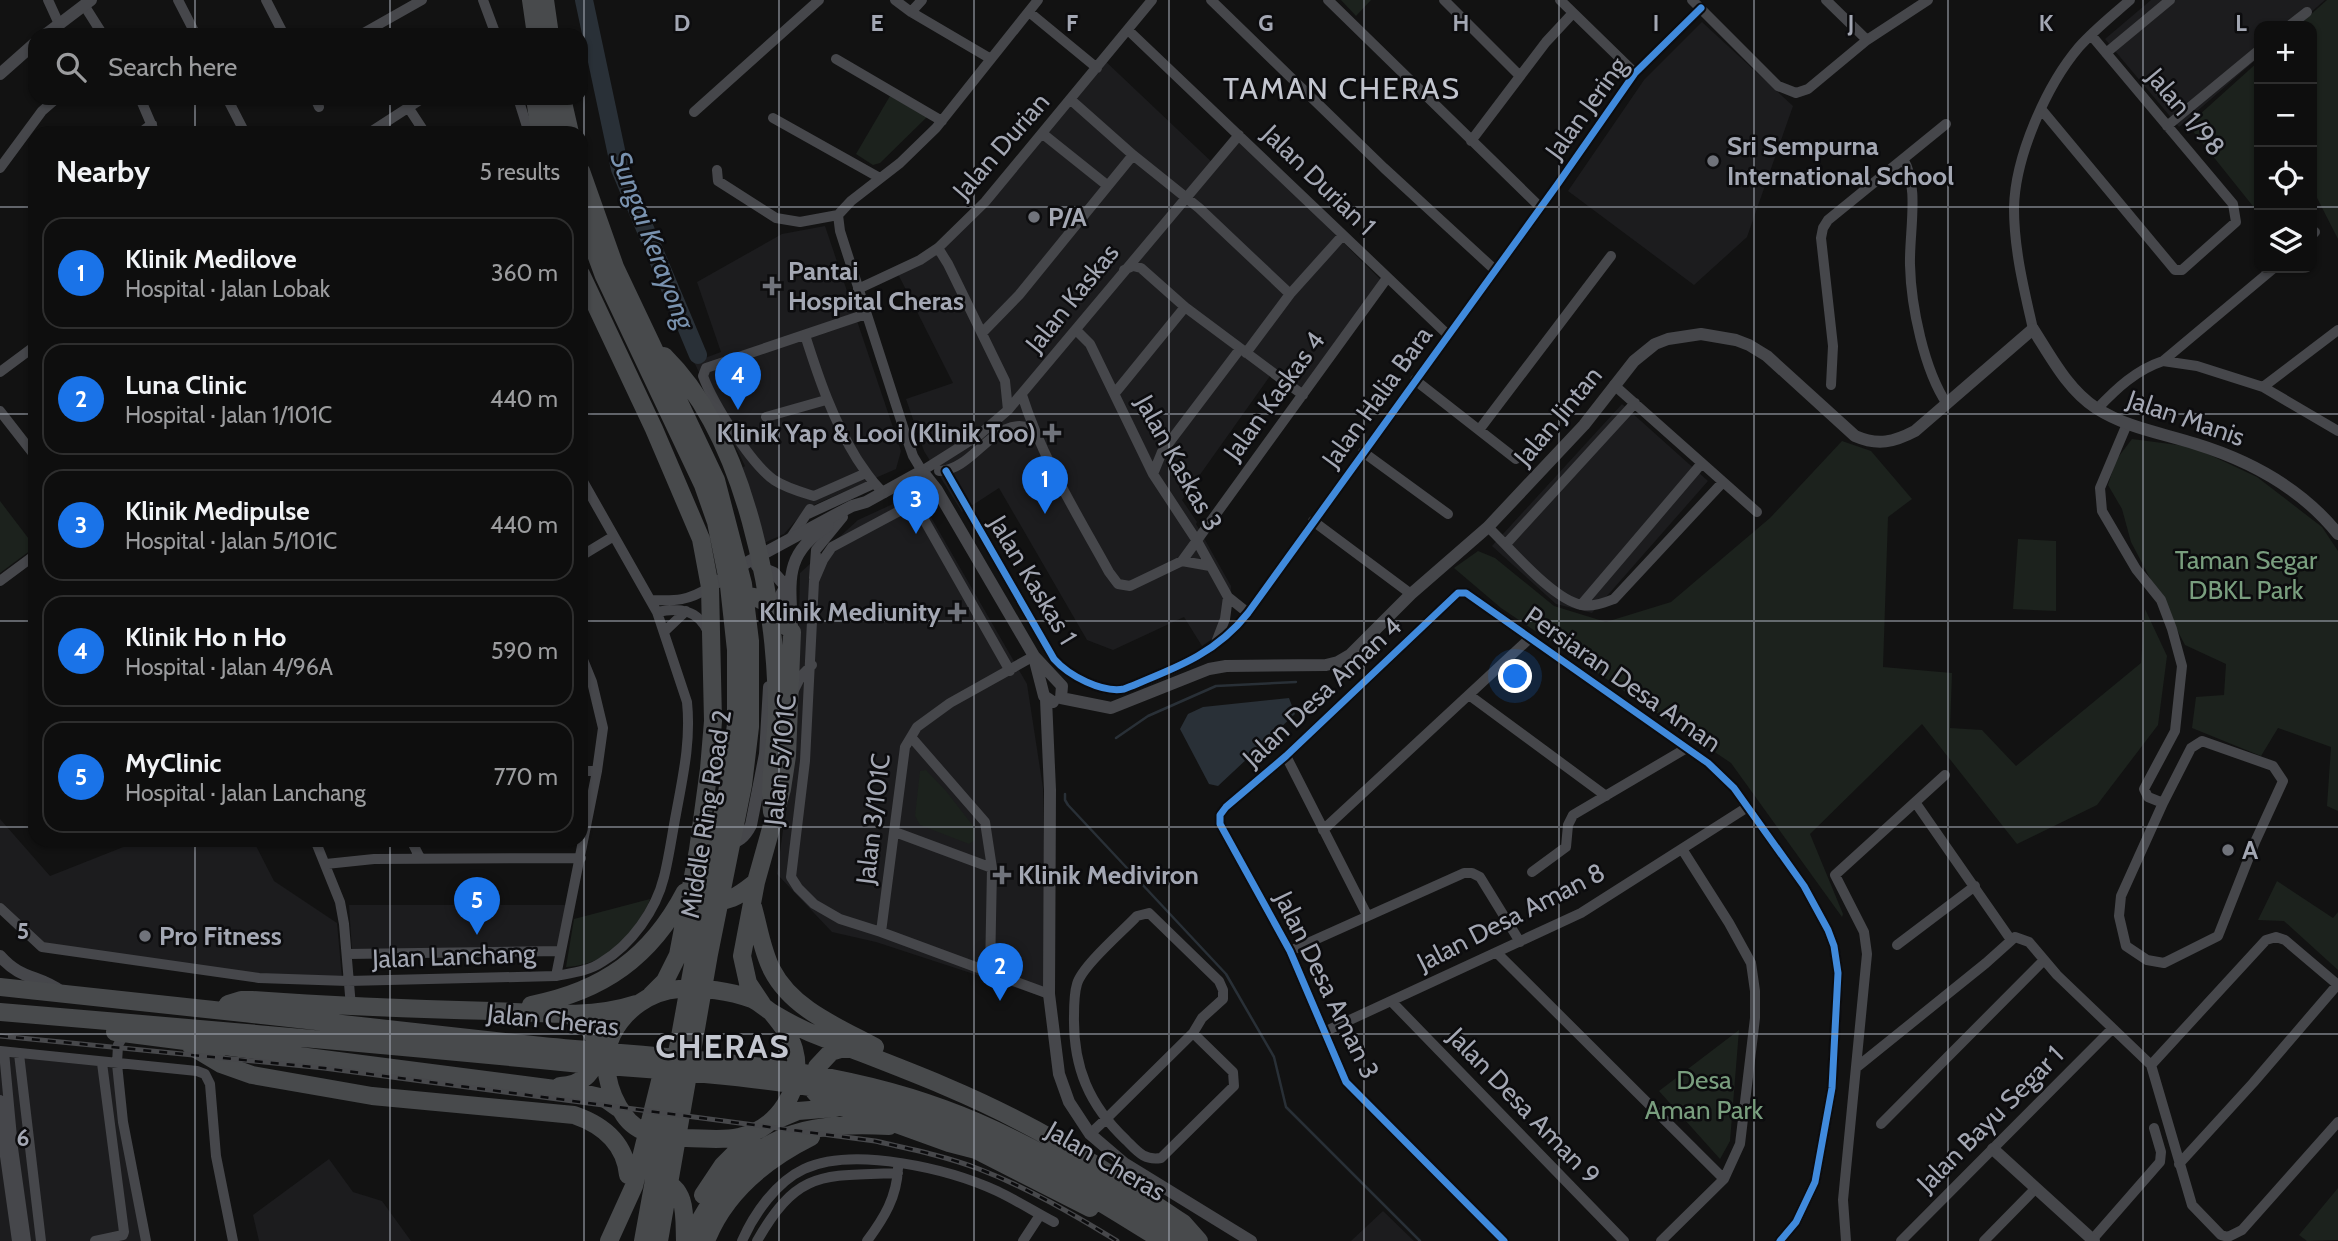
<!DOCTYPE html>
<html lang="en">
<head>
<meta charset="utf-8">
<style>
	body { margin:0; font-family:Cabin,sans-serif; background:#171717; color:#f1f3f6 }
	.controls { position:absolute; right:21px; top:21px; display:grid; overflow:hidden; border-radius:14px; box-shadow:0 2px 5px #0004 }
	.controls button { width:63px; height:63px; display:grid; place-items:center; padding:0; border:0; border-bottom:2px solid #2e2e2e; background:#0e0e0e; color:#f1f3f6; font:35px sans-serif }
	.you { position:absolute; left:1516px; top:677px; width:24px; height:24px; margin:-18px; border:5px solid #fff; border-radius:50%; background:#1a73e8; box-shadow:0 0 0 10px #1a73e833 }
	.badge { display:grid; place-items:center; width:46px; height:46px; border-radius:50%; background:#1a73e8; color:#fff; font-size:23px; font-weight:700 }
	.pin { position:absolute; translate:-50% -58px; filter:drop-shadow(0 2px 4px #0008) }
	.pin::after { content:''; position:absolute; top:37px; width:24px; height:21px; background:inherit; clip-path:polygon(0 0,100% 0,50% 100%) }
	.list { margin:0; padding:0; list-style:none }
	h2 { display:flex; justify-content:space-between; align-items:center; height:91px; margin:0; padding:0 28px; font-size:30px }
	h2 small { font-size:23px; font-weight:400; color:#9b9c9e }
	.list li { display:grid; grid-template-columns:46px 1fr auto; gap:21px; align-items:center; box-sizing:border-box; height:112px; margin:0 14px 14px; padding:0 14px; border:2px solid #2e2e2e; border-radius:21px }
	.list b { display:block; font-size:26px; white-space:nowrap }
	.list p { margin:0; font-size:23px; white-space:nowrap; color:#9b9c9e }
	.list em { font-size:23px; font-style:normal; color:#9b9c9e }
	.icon { flex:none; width:38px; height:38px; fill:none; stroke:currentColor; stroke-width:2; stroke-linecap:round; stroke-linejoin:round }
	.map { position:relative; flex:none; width:2338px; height:1241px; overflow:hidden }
	.search { position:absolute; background:#0e0e0e; box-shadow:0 2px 5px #0004; left:28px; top:28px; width:560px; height:77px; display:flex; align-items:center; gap:18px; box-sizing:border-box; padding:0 24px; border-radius:21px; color:#9b9c9e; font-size:26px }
	.panel { position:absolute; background:#0e0e0e; box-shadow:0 2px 5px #0004; left:28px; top:126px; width:560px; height:721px; border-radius:21px }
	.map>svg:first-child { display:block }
</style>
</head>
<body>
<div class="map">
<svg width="2338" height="1241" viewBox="0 0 2338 1241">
	<rect width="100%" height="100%" fill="#121212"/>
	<path fill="#1c1c1e" d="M2151,0H2325L2295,26H2259V57L2179,127L2105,39Z
		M1702,22L1793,106L1747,237L1694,285L1568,191L1644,80Z
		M1102,58L1216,166L1240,140L1382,281L1298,395L1270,376L1182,500L1197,522L1196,524L1231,586L1230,613L1212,639L1202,646L1184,617L1113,650L1087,640L999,488L962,512L924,451L906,399L953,383L896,270L936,245L1002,179Z
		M825,226L901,451L896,469L807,508L784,534L764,543L739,470L745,466L694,362L721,352L697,282L782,234Z
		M1622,404L1708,481L1592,613L1556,604L1492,546Z
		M917,493L1027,684L1043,788L1047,998L876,942L832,932L777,874L796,735L800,573L858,520Z
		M0,819L50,876L141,840H253L274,881L337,923L342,978L262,975L40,943L0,904Z
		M349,905H567L558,948L352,950Z
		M0,1046L111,1058L144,1241H0Z
		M329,1159L353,1192L382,1201L411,1241H259L253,1215Z
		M1383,1211L1414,1241H1351Z"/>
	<path fill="#1c221d" d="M1341,0H1371L1356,16Z
		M2327,0H2338V239L2312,188V26H2298Z
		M2259,61V208L2256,210L2188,125Z
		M890,96L927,117L880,163L873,165L856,154Z
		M2132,439L2193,447L2257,477L2322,527L2338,551V811L2327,806L2331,747L2278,728L2261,756L2192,728L2196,697L2224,695L2226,664L2185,645L2131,542L2122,509L2108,485L2116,460Z
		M1842,441L1871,451L1912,499L1888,517L1883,667L1952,673L1950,728L1982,730L2016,766L2141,663L2145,609L2167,656L2158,725L2097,805L2017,844L1922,724L1810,834L1843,914L1842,917L1731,763L1501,608L1454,568L1478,551L1495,558L1554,606L1606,622L1671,602L1770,518Z
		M0,501L35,547L0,573Z
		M2018,539L2056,541V611L2013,609Z
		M926,770L946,791L974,827L975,840L969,844L920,825L915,816L920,771Z
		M2277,881L2333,918L2338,912V970L2284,921L2258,920Z
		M650,899C645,915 623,943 609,953C596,962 581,966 566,967L574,919Z
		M1739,1030L1730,1141L1720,1159L1659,1091Z
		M2338,1188V1240L2307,1241L2299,1235Z"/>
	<path fill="#293037" d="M1289,698L1295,714L1218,786L1209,784L1180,729L1188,714L1203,707Z"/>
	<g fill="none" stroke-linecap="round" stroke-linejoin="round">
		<path stroke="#293037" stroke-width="2.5" d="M1116,738L1148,716L1216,686L1296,682
			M1065,794V800L1068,805L1226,974L1274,1057L1286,1107L1420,1241"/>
		<path stroke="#293037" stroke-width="18" d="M584,0L620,169L698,355"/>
		<path stroke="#46474b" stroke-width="10" d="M48,0L59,24
			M178,0L196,35
			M266,0L284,35
			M483,0L496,35
			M895,0L911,12L991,59
			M1211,0L1384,168L1495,270
			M1328,0L1540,207
			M1444,0L1519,75
			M1560,0L1635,73
			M1692,0L1778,86L1796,93L1808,89L1867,40L1928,0
			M1826,0L1867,40
			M84,5L103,35
			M911,12L922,0
			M1029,12L1097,68
			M2289,26L2307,12
			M1128,30L1448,335
			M360,35L422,0
			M2106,53L2170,0
			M836,59L942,121
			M140,98L155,133
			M227,98L245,133
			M315,98L319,107
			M518,98L529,133
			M1071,100L1133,155L1199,208L1290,294
			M408,107L425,133
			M2041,109L2175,270H2182L2236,222L2233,204L2091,35
			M694,112L819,0
			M773,118L880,178
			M2167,126L2259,50
			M140,133L152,124
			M369,133L423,98
			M1043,134L1108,186
			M1471,141L1546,42L1573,13
			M1903,159C1920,186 1909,233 1910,265C1911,306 1924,370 1947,404
			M0,168L42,111L57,98
			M717,170L718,181L776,218L800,222L838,215L851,201L900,163L936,128L1038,0
			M838,215L840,231L906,436L913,456L922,471
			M2312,235L2315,232
			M938,248L948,264L1005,381L1008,410
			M34,253L35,251
			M1124,270L1133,266L1141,268L1185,307L1303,395
			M858,289L920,260L938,248L985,202L1152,0
			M2033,329C2024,289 2014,250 2014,208C2015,157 2046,86 2079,47C2094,30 2113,15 2130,0
			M1076,330L1090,344L1153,474L1197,541L1228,597L1248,613
			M982,333L1019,295L1133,155
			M805,335C819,379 833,420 857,459C866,472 872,483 884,493
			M1246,353L1290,294L1343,235
			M2163,361L2197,366L2263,387L2338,431
			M0,372L35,346
			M1415,380L1516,459
			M1614,385L1757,512
			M1831,385L1833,346L1821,238L1823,228L1828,220L1946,124
			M2263,387L2338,330
			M1115,393L1185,307
			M1022,395C1042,458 1077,514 1109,572L1118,584L1130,586L1182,561L1387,278
			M2097,409C2117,388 2136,370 2163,361L2274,268
			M0,411L35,456
			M766,417L826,400
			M2127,424L2100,488L2102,511L2136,569L2161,600L2172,629L2182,666L2175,731L2144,789L2148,797L2163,803
			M1479,430L1611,256
			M1363,452L1448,514
			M922,471L979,435L1008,410L1239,135
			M939,471C974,471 996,412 1033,429
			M946,471L1054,659C1069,676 1102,693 1124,689C1173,669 1215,655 1248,613L1557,185L1635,73L1701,8
			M866,473L814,496C801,492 786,488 774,480C750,463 713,403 703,376L706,368L866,314
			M1153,474L1162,452L1240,349
			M808,514L873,484
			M1313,521L1411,594
			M1488,527C1510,548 1553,600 1582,605C1593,607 1603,603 1614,599L1723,482
			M790,539L810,509
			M1506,544L1635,403
			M581,556L614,536
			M1182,561L1210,566
			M814,578L816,550L843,517
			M0,581L35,555
			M651,600C676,601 688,601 710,587
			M1581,605L1702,463
			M657,612C680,607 698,610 708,632
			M665,631L686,611
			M1215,645L1225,619L1228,597
			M1010,671L918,509H903L832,547L823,560L814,581L805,761L791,877L798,888L814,904L840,919L881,932L1049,994
			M792,694L801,676L812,665
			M1469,695L1606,796
			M911,737L985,822L992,868L990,972
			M2202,741L2273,766L2283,781L2255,842L2218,936L2164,963L2147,960L2126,946L2119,916L2121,896L2163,803L2191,748Z
			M1286,756L1367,915
			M581,771H597
			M1915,802L2011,940
			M1323,830L1529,639
			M895,832L992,868
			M315,840L340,902L344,924L351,1007
			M411,840L420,858
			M326,864L374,859L581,858
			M1532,872L1566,847L1568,825L1573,815L1685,749
			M0,908L42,947L259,978L348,981L556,976C571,973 589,971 602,962C631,945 656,910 664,877C669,857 672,835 676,814C683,776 691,741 687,702L657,612L581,478
			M881,932L905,747L917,727L950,703L1034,656
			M1897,945L1975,886
			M1290,951L1464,873H1472L1480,877L1520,942
			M1497,953L1724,1179
			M347,954L561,951
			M556,976L597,771L603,728L592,682L581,655
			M1392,1002L1624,1241
			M1326,1031L1581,913L1746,808
			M125,1033L118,1045L117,1064L123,1122L146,1241
			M0,1051L197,1071L205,1074L210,1084L216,1156L233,1241
			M4,1052L13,1148L26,1241
			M19,1054L41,1241
			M2151,1065L2266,940L2276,937L2285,940L2338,985
			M1857,1067L1986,963L2015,937L2029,942L2057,975L2151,1065L2192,1205L2221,1235L2228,1237L2242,1230L2338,1122
			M0,1100L4,1149L17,1241
			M1881,1124L2044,960
			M1090,1134L1105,1120L1193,1033L1202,1018L1223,999V990L1219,981L1149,913L1137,916C1123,931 1082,966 1077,984C1074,994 1074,1005 1074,1016C1073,1067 1089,1105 1126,1140C1137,1151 1144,1161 1161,1158L1234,1086L1233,1072L1193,1033
			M2179,1164L2253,1083L2338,984
			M95,1241L123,1235L124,1232L102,1063
			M742,1241C754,1214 776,1182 804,1169C854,1146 949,1169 997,1191C1016,1200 1035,1212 1054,1222
			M757,1241C798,1169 823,1176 898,1173
			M867,1241C884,1218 897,1197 898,1168
			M1023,1241L1040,1215
			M1504,1241L1346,1082L1290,951L1220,824V815L1226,807L1286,756L1458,593H1466L1708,763L1734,788L1804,886L1828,930L1834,946L1838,973L1832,1088L1815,1182L1796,1222L1780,1241
			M1661,1241L1724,1179L1740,1144L1755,1018V991L1751,963L1729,923L1682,849
			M1846,1241L1843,1200L1867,954L1864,932L1835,875L1945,775
			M1901,1241L2112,1029
			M1984,1241L2036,1188
			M2091,1241L2160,1162L2161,1152L2154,1128"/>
		<path stroke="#46474b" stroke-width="12" d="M45,35L91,0
			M0,74L35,43
			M757,566L774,573L789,590
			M710,587L746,563L833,516L852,506L866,502L922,471L937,490L1034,656L1062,686L1061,698
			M773,616V609L790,579
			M792,632C791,584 781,555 828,526
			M1034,657L1044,696L1053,702
			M1061,698L1111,708L1209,669L1226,666L1326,665L1338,662L1350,655L1411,594L1488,527L1584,425L1634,361L1655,344L1668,339L1701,334L1736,340L1749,345L1767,356L1855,436C1878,446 1894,442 1915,431L2033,329C2051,357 2068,390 2096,408C2127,428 2162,433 2196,444C2251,461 2302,489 2338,534
			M1046,699L1050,790L1049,994L1059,1074L1069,1102L1090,1134L1124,1163L1251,1241
			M705,813L713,834L725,844C738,843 745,837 751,825L765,754L769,687
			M0,956C22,981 38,974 62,992
			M1993,1149L2094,1241"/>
		<path stroke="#484a4c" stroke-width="18" d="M531,0L536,35
			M545,0L550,35
			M535,98L540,133
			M548,98L556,133
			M562,98L570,133
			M581,171L615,267L716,480L743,584L750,641V727L743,785L709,954L659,1241
			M581,214L604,276L703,485L716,522L729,586L736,650V724L729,782L700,926L643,1241
			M581,274L654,429L701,539L710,587L713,721L709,769L698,850L678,955L665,981L651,995
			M664,356C746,437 775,596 777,707C777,743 768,777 772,812
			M735,600C760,586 778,615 792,632L787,756L782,789L756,882L742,956L748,983L762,1004
			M710,897C727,907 743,892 756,882
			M753,907C759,928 762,951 772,970C792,1009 838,1027 875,1047
			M0,987C181,1005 361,1027 542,1046C674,1059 819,1062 944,1109C1032,1141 1109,1193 1189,1241
			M228,1004L241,1000H252C333,1006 412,1009 493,1011C539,1013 591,1019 636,1004
			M531,1005C603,991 651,957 685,892
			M0,1012C191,1028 381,1044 571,1063C694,1074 824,1077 940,1121C1020,1151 1091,1196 1163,1241
			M772,1013C781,1024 790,1035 794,1049C805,1088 778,1129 739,1137C722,1141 703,1138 686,1138C663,1137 638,1136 624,1115C608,1093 600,1061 612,1035C624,1010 650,991 679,989C702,987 730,991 752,999C760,1003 766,1009 774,1014C789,1023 805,1031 821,1037C889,1064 957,1088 1021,1122C1078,1151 1130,1188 1183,1223L1199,1241
			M115,1032L578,1092L604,1098L618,1108
			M191,1046L221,1064L252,1075L372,1096L574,1115C603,1125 625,1143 628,1175
			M850,1049H841L831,1052L817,1067L813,1083L814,1091L821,1099L829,1104L866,1113L949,1143L976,1150L1090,1208
			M560,1086C609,1084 608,1023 564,1014
			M774,1121L798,1111L835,1108
			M661,1181C688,1188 684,1218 685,1241
			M703,1195L723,1165L754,1134
			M609,1241L634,1186L665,1061
			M687,1241C698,1225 707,1207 718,1191C764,1129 817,1122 889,1126
			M706,1241C725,1192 765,1160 811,1137"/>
		<defs>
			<path id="rail" d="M0,1036L324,1068L875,1141C910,1149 945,1156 979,1169C1028,1188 1073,1214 1117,1241"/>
		</defs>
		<use href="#rail" stroke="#47484b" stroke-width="5"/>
		<use href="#rail" stroke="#0c0c0e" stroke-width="2.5" stroke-dasharray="8" stroke-linecap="butt"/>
		<defs>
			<path id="cycleway" d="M946,471L1054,659C1069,676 1102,693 1124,689C1173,669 1215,655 1248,613L1557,185L1635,73L1701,8
				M1504,1241L1346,1082L1290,951L1220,824V815L1226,807L1286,756L1458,593H1466L1708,763L1734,788L1804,886L1828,930L1834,946L1838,973L1832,1088L1815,1182L1796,1222L1780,1241"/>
		</defs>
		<use href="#cycleway" stroke="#0c0c0e" stroke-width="11"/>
		<use href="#cycleway" stroke="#408adc" stroke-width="7"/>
	</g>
	<path fill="none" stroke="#a3a7b3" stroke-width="2" stroke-opacity="0.55" d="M195,0V35M390,0V35M584,0V1241M779,0V1241M974,0V1241M1169,0V1241M1364,0V1241M1559,0V1241M1754,0V1241M1948,0V1241M2143,0V1241M195,98V133M390,98V133M0,207H35M581,207H2259M2312,207H2338M0,414H35M581,414H2338M0,621H35M581,621H2338M0,827H35M581,827H2338M195,840V1241M390,840V1241M0,1034H2338"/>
	<g fill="#70737b" stroke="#0c0c0e" stroke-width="2.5">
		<circle cx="1713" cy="161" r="7"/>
		<circle cx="1034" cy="217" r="7"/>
		<path d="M768.5 275.5h7v7h7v7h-7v7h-7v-7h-7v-7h7z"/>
		<path d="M1048.5 422.5h7v7h7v7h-7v7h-7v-7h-7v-7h7z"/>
		<path d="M953.5 601.5h7v7h7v7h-7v7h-7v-7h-7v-7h7z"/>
		<circle cx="2228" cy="850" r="7"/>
		<path d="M998.5 864.5h7v7h7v7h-7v7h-7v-7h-7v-7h7z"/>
		<circle cx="145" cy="936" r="7"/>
	</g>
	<g text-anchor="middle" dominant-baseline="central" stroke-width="5" stroke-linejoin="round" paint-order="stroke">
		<g font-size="26" fill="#a3a7b3" stroke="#0c0c0e">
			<text transform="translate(1586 108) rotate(-54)">Jalan Jering</text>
			<text transform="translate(2186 112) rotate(50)">Jalan 1/98</text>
			<text transform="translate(1001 146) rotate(-49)">Jalan Durian</text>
			<text transform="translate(1319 180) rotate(44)">Jalan Durian 1</text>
			<text transform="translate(1072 298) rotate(-51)">Jalan Kaskas</text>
			<text transform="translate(1274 396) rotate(-54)">Jalan Kaskas 4</text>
			<text transform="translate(1377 397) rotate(-54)">Jalan Halia Bara</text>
			<text transform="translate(1558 416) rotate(-50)">Jalan Jintan</text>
			<text transform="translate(2186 418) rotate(19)">Jalan Manis</text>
			<text transform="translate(1179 463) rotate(61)">Jalan Kaskas 3</text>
			<text transform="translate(1033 580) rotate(59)">Jalan Kaskas 1</text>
			<text transform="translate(1623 679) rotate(35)">Persiaran Desa Aman</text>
			<text transform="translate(1322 692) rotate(-43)">Jalan Desa Aman 4</text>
			<text transform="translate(780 760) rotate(-84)">Jalan 5/101C</text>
			<text transform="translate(706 814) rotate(-81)">Middle Ring Road 2</text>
			<text transform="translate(873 819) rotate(-83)">Jalan 3/101C</text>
			<text transform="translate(1511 917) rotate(-27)">Jalan Desa Aman 8</text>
			<text transform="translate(454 956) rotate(-2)">Jalan Lanchang</text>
			<text transform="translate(1327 985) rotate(64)">Jalan Desa Aman 3</text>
			<text transform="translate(553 1020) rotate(6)">Jalan Cheras</text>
			<text transform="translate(1524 1106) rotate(46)">Jalan Desa Aman 9</text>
			<text transform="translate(1990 1119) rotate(-45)">Jalan Bayu Segar 1</text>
			<text transform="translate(1106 1161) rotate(30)">Jalan Cheras</text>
		</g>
		<g font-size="26" font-weight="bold" fill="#a3a7b3" stroke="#0c0c0e" text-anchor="start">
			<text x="1727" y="146">Sri Sempurna<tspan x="1727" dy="30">International School</tspan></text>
			<text x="1048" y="217">P/A</text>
			<text x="788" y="271">Pantai<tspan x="788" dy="30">Hospital Cheras</tspan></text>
			<text x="1036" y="433" text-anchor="end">Klinik Yap &amp; Looi (Klinik Too)</text>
			<text x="941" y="612" text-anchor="end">Klinik Mediunity</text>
			<text x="2242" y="850">A</text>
			<text x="1018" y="875">Klinik Mediviron</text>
			<text x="159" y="936">Pro Fitness</text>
		</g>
		<g font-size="26" fill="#799e7e" stroke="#0c0c0e">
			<text x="2246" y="560">Taman Segar<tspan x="2246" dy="30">DBKL Park</tspan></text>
			<text x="1704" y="1080">Desa<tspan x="1704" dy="30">Aman Park</tspan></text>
		</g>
		<g font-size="28" font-style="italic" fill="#7992af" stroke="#0c0c0e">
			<text transform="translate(653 240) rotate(69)">Sungai Kerayong</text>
		</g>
		<g font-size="30" letter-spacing="2" fill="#c3c6cf" stroke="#0c0c0e">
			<text x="1342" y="88">TAMAN CHERAS</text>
		</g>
		<g font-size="33" font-weight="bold" letter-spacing="2" fill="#c3c6cf" stroke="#0c0c0e">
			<text x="723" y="1046">CHERAS</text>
		</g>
	</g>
	<g font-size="23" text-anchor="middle" font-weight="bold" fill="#a3a7b3" stroke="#0c0c0e" stroke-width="5" stroke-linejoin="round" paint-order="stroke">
		<text x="682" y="31">D</text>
		<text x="877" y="31">E</text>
		<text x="1072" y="31">F</text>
		<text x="1266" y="31">G</text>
		<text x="1461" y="31">H</text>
		<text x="1656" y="31">I</text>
		<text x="1851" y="31">J</text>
		<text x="2046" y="31">K</text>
		<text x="2241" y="31">L</text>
		<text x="23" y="939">5</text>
		<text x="23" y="1146">6</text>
	</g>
</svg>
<div class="controls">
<button>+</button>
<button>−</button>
<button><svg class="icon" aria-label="locate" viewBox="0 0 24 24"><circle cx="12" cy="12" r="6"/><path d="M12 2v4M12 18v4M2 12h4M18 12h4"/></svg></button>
<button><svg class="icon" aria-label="layers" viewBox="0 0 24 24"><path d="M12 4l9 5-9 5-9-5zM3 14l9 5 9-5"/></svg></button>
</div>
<div class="you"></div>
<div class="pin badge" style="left:1045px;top:514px">1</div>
<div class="pin badge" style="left:1000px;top:1001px">2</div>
<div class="pin badge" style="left:916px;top:534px">3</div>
<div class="pin badge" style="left:738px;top:410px">4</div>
<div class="pin badge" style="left:477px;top:935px">5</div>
<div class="search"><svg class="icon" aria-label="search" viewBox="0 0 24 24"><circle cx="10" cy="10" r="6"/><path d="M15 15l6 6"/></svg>Search here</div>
<section class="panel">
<h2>Nearby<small>5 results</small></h2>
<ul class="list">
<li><span class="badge">1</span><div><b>Klinik Medilove</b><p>Hospital · Jalan Lobak</p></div><em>360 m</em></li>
<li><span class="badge">2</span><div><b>Luna Clinic</b><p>Hospital · Jalan 1/101C</p></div><em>440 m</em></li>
<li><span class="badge">3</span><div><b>Klinik Medipulse</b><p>Hospital · Jalan 5/101C</p></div><em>440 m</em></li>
<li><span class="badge">4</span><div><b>Klinik Ho n Ho</b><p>Hospital · Jalan 4/96A</p></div><em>590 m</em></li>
<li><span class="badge">5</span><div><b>MyClinic</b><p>Hospital · Jalan Lanchang</p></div><em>770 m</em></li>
</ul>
</section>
</div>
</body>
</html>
